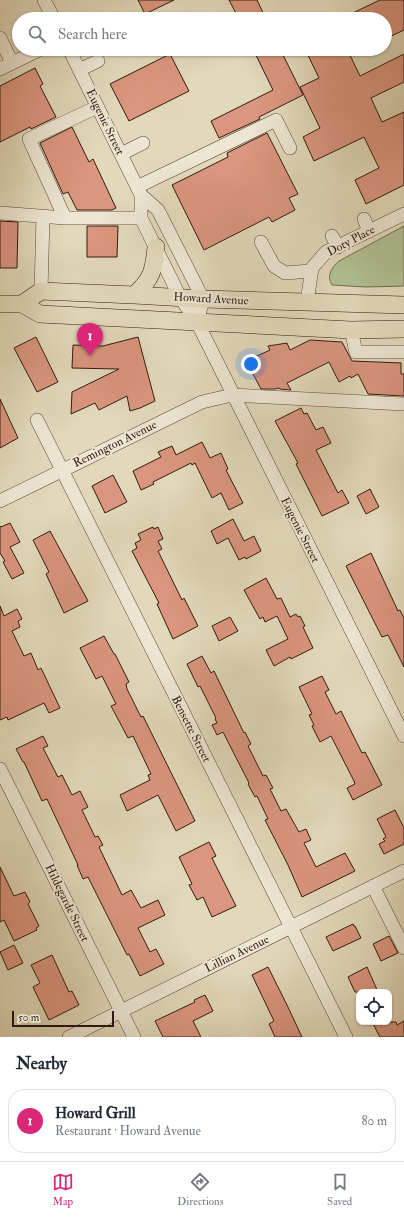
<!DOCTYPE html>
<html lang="en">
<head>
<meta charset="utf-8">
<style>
	body { margin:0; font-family:"IM FELL Double Pica",serif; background:#f2f2f3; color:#1f2937 }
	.controls { position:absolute; right:12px; bottom:12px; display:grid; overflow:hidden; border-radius:8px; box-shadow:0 1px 3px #0004 }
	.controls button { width:36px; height:36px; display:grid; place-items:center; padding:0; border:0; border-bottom:1px solid #e0e1e3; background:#fff; color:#1f2937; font:20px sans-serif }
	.scale { position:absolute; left:12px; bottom:10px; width:102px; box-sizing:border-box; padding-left:4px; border:2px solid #331a10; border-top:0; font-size:11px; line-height:14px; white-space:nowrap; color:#331a10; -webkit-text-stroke:3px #ece6d3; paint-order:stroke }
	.you { position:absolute; left:251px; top:364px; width:14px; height:14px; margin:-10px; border:3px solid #fff; border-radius:50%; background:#1a73e8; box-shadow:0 0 0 6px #1a73e833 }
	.badge { display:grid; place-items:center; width:26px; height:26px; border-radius:50%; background:#db2777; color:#fff; font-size:13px; font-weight:700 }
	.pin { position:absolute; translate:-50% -33px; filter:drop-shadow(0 1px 2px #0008) }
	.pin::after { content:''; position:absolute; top:21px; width:14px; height:12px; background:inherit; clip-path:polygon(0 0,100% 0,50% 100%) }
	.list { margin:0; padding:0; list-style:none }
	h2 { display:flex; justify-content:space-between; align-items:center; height:52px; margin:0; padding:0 16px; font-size:17px }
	h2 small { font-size:13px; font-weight:400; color:#747a83 }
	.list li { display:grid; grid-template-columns:26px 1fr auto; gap:12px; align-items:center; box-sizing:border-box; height:64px; margin:0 8px 8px; padding:0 8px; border:1px solid #e0e1e3; border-radius:16px }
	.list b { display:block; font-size:15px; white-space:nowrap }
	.list p { margin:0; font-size:13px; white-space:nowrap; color:#747a83 }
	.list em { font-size:13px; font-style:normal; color:#747a83 }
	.icon { flex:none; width:22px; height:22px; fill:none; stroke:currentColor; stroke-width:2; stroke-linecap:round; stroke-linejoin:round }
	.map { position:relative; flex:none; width:404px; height:1037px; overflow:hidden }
	.search { position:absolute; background:#fff; box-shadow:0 1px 3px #0004; left:12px; right:12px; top:12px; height:44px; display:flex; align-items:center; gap:10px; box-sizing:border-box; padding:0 14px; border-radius:22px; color:#747a83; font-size:15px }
	.sheet { height:124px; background:#fff }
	nav { display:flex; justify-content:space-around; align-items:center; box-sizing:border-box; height:56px; border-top:1px solid #e0e1e3; background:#fff; font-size:11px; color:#747a83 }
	nav a { display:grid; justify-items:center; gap:2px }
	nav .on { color:#db2777 }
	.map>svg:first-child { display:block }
</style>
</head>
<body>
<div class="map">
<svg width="404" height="1037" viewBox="0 0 404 1037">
	<rect width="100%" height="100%" fill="#e2d9bb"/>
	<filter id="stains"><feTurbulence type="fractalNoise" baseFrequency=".005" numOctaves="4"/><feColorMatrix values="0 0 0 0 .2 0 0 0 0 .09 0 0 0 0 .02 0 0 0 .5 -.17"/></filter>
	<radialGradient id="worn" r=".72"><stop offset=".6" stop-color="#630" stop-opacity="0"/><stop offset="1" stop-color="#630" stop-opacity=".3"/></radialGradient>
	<path fill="#b0c093" stroke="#726d52" d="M404,226V286L366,287L332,285C326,276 332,267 339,261Z"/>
	<path fill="#da967e" stroke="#331a10" d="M138,0H174L145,14Z
		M229,0H257L266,19H239Z
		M380,0H404V30L385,39V19H340Z
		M253,49H280L303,95L259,117L260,119L219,138L211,121L273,90Z
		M305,49H347L360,76L404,54V82L371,98L382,122L404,112V185L366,204L355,180L379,168L364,137L314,161L303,137L320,128L300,87L319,78Z
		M170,54L189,91L129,121L110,84Z
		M35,68L43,84L40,86L56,117L31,129L30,127L0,142V86Z
		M72,127L89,162L93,159L116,208L112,210H77L68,192L63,194L40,143Z
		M267,133L298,194L289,198L295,210L272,222L269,217L204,250L172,185L228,157L227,153Z
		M0,221L18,222L17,268H0Z
		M87,226H118L117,257H87Z
		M36,337L58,382L37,392L14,348Z
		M138,337L155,401L140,408L130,411L127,396L99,410L95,403L71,414L72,392L119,369L72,368L73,345L103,346Z
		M310,340L342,342L352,361L401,363V374H404V396L368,394L358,374L351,378L350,376L339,382L329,362L287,383L291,390L280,389L278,388L275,389H261L246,361L270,350L268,346L287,343L290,350Z
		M0,399L18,438L0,448Z
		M301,408L304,414L307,413L316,430L323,427L331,443L316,450L338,493L342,490L349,503L322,516L296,464L298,463L275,421Z
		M202,442L210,458L221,453L228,469L226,470L243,503L229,510L221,493L212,498L195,463L192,465L191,463L153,482L154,484L141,490L133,471L161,457L158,452L172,446L176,455Z
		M113,475L127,502L105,513L92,486Z
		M370,489L379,507L366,514L357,496Z
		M233,519L244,541L254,536L261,551L246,559L245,557L239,560L228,538L217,544L211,531Z
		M10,523L20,542L10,547L24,573L12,579L3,562L5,561L0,553V526L1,527Z
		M153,527L154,529L158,527L163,539L158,541L162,549L158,551L182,600L184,598L198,626L173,639L157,604L159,603L132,551L137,548L135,543L141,540L138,534Z
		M50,531L88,601L64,613L46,574L49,572L33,540Z
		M371,553L398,611L400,610L404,618V667L388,635L382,637L346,566Z
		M266,578L277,599L281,598L290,617L296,614L298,617L300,616L305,626L303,627L313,648L291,659L290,657L274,666L266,650L288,639L277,616L265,622L263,617L260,619L244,590Z
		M0,606L4,616L17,609L22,619L18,621L20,627L12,631L24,656L31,653L38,670L41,668L60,708L49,713L44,703L8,720L7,717L0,720Z
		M230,617L238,631L219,641L212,626Z
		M104,636L114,654H115L129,682L126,684L127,689L141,717L143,716L195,821L176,831L158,795L127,811L120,795L150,780L148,775L151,774L133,736L128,738L111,706L116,704L102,676L96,679L80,648Z
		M202,656L211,673L214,671L244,733L245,732L251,744L248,746L263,776L266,775L273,788L270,789L281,811L286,809L299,832L306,829L311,840L304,843L316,867L345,853L355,871L302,897L288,865L265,820L268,819L257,796L255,797L248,784L249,783L223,732L217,735L212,725L217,723L215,719L216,718L200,686L198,687L187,664Z
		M322,676L329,690L325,692L336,714L341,711L362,753L365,752L382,785L353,800L347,788L355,784L354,781L331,736L320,742L312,726L314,725L309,715L312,714L299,687Z
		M43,736L48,746L43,748L58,777L62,775L72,795L80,791L88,807L82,810L95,837L98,836L103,845L99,847L122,895L131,890L141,908L158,900L165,915L138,928L150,952L156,949L164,964L140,976L129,954L127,955L88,877L83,879L77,865H78L47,799L42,801L24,762H23L16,749Z
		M395,810L404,828V844L384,854L379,844L385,841L383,839L386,837L377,819Z
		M209,842L216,856L212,858L236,906L212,917L203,897L197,900L189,885L192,884L179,857Z
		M0,867L14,896L25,892L30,902L28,904L39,926L36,928L37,930L14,941L4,920L0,922Z
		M353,924L354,926H355L361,938L333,951L326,937Z
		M389,936L398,953L381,961L373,944Z
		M14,945L23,963L8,970L0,952Z
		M52,955L69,992L72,991L79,1005L49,1020L33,987L40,983L31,965Z
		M268,967L287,1005L302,1037H275L269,1024L274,1021L252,975Z
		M367,967L378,992H355L348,977Z
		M205,995L213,1011L193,1021L201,1037H163L155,1021L195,1002L194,1000Z
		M404,1021V1037H380L372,1022H396L397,1025Z"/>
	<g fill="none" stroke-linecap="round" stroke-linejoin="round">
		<defs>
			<path id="minor" d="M44,0L54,19
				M0,38L12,63
				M69,49L141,195L158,210L203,299L197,322
				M0,69L41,49
				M79,70L98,61
				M121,154L143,143
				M137,187L276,120L290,148
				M141,195V218L180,297L197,322L404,736
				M0,213L65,218H141
				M65,218L29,139L97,107
				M364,219L369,231
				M332,236L338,247
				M261,242L274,266L285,273L311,271
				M41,291L43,216
				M307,302L312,268L326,252L404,214
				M351,330L356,352H404
				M37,420L346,1037
				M0,501L202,402L232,395L404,404
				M0,769L134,1037
				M373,886L404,948
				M69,1037L404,871"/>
			<path id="major" d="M134,295C152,280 154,269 156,247
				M0,304H22L40,314L351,330L404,329
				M22,304L41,291L134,295L203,299L404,305"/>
		</defs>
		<use href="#minor" stroke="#5f4a3b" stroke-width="14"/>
		<use href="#major" stroke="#331a10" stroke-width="18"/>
		<use href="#minor" stroke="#ece6d3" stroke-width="13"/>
		<use href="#major" stroke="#e2d9bb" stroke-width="17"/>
	</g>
	<g text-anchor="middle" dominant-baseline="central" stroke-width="4" stroke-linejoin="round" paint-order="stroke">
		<g font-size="12" fill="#331a10" stroke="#ece6d3">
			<text transform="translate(105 122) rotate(64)">Eugenie Street</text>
			<text transform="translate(351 241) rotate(-28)">Doty Place</text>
			<text transform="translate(211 299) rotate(3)">Howard Avenue</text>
			<text transform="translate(115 444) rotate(-26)">Remington Avenue</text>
			<text transform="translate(300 530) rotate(63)">Eugenie Street</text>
			<text transform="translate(191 729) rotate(63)">Bensette Street</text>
			<text transform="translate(67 903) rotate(64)">Hildegarde Street</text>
			<text transform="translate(237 954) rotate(-26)">Lillian Avenue</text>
		</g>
	</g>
	<rect width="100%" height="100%" filter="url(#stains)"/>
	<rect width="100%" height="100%" fill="url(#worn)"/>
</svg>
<div class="controls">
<button><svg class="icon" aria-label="locate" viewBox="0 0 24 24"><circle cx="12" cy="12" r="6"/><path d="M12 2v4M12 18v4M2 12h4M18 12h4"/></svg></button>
</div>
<div class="scale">50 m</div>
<div class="you"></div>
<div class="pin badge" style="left:90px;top:356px">1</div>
<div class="search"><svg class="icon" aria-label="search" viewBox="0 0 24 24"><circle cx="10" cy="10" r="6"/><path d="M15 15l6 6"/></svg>Search here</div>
</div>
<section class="sheet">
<h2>Nearby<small></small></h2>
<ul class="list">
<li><span class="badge">1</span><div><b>Howard Grill</b><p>Restaurant · Howard Avenue</p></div><em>80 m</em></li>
</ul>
</section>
<nav>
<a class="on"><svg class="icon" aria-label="map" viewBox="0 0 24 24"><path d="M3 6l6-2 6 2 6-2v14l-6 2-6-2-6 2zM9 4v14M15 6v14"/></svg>Map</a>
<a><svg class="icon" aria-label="directions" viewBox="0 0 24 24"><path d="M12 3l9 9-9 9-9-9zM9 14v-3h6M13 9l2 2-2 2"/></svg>Directions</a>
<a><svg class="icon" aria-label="saved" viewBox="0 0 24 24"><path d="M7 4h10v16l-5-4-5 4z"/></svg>Saved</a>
</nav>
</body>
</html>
